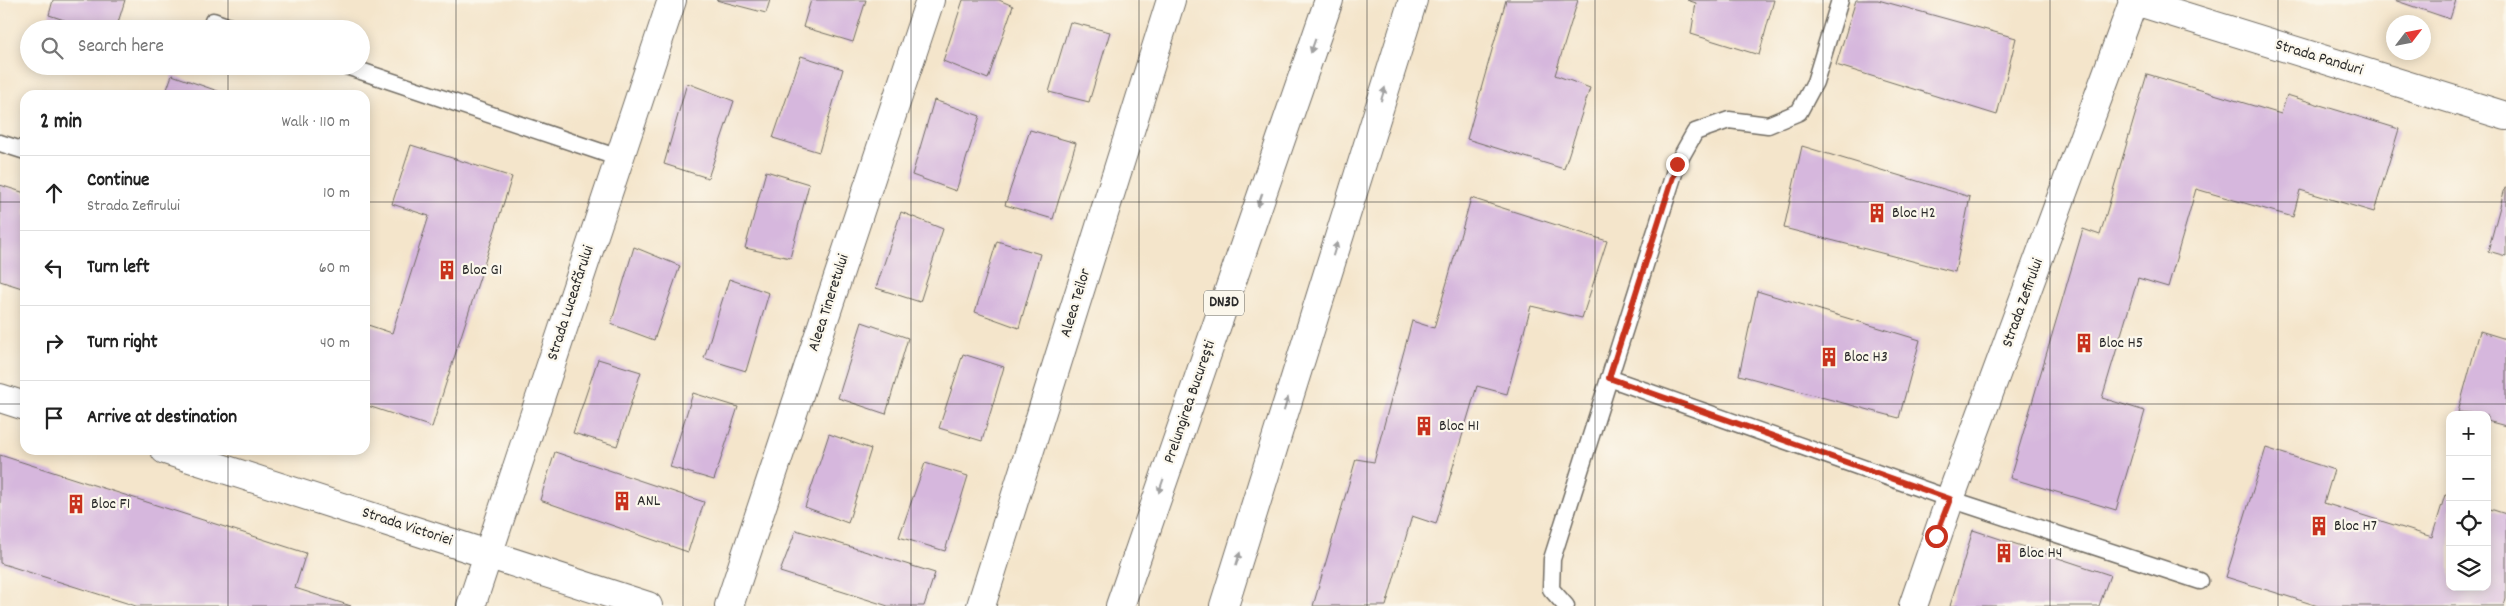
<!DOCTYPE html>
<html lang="en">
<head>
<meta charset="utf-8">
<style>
	body { margin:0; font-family:Dekko,sans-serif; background:#f6f6f6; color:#222 }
	.controls { position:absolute; right:15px; bottom:15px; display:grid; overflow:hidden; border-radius:10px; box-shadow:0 2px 12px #0003 }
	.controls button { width:45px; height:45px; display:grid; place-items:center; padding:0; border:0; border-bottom:1px solid #e0e0e0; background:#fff; color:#222; font:25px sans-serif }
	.compass { position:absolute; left:2386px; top:15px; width:45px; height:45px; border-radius:50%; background:#fff; box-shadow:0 2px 12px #0003; rotate:58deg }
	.stop { position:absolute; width:15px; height:15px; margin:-11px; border:4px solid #c8321e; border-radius:50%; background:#fff }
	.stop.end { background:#c8321e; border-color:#fff; box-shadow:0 1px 5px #0008 }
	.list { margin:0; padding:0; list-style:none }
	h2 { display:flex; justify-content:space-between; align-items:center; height:65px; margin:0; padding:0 20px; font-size:21px }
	h2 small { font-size:16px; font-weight:400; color:#767676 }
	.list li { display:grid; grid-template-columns:32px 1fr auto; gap:15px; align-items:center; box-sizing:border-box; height:75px; padding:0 20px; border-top:1px solid #e0e0e0 }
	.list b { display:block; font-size:19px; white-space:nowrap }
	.list p { margin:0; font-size:16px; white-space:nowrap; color:#767676 }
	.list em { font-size:16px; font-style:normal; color:#767676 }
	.icon { flex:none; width:28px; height:28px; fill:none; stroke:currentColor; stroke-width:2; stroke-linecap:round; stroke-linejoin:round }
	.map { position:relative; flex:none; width:2506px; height:606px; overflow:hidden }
	.search { position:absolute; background:#fff; box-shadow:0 2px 12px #0003; left:20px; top:20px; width:350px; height:55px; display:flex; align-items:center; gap:12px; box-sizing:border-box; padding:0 18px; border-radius:28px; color:#767676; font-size:19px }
	.panel { position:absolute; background:#fff; box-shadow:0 2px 12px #0003; left:20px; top:90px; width:350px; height:365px; border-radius:15px }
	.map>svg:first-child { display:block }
</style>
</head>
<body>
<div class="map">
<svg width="2506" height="606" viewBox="0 0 2506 606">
	<rect width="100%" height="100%" fill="#fbf7ec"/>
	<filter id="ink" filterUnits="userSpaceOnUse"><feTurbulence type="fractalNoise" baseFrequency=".02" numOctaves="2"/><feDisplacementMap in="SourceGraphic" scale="10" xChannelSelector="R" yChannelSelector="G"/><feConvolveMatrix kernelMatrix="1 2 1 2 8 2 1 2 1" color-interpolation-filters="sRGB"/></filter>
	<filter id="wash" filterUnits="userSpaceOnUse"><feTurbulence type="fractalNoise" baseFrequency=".0096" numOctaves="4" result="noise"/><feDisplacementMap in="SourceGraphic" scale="20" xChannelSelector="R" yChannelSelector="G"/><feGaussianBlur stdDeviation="1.12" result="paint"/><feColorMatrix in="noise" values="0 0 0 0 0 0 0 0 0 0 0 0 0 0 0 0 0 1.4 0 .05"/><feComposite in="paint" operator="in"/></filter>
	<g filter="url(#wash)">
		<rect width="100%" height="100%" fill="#f4e5cb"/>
		<g id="blocks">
			<path fill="#d6b7dd" d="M53,0H125L116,29H91L49,15Z
				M716,0H770L766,13Z
				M811,0H866L853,42L803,27Z
				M963,0H999L1013,6L988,79L943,61Z
				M1506,0H1578L1555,75L1590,88L1564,169L1467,139Z
				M1687,0H1774L1759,55L1691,34L1696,3Z
				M1856,0H1878L2016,38L1997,115L1836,65Z
				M2394,0H2456L2450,19Z
				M1070,22L1110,32L1089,102L1049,92Z
				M801,56L843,69L819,152L773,138Z
				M2147,74L2281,114L2287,95L2399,129L2374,212L2300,190L2293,217L2196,189L2168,287L2138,278L2102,398L2145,411L2116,510L2010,478L2083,229L2100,235Z
				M172,75L229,95H165Z
				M687,83L734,101L708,178L664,164Z
				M934,100L980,116L956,191L912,175Z
				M1030,130L1076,143L1053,219L1005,205Z
				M411,145L512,177L432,427L365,405V324L392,333L429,216L392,204Z
				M1802,146L1970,197L1955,272L1784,228Z
				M766,171L809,184L790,258L745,248Z
				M0,185L25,193V289L0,281Z
				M2505,188H2506V256L2488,251Z
				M1471,198L1607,241L1582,318L1531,306L1507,394L1477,386L1436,524L1412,516L1386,606H1313L1356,459L1374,462L1412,321L1434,328Z
				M901,212L943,229L920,302L876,288Z
				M997,241L1040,254L1019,328L975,312Z
				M634,247L680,266L654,340L611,324Z
				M729,279L769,293L746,371L704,358Z
				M1757,291L1920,340L1899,418L1739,375Z
				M862,322L908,338L886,414L838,398Z
				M2480,331L2506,339V426L2487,421V415L2458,412Z
				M963,354L1004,367L982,441L939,428Z
				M598,359L641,372L617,446L573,433Z
				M693,393L738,407L714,480L670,467Z
				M829,434L871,449L848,523L805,507Z
				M2266,448L2334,470L2324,503L2432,537L2445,495L2450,496V587H2487V508L2506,514V598L2504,606H2318L2226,577Z
				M555,452L704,502L688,552L540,500Z
				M0,455L306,553L295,588L351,606H136L0,563Z
				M925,463L968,476L945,551L899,537Z
				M796,530L935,573L924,606H888L780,572Z
				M1973,530L2110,575L2099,606H1950Z"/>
		</g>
	</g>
	<g filter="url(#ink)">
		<use href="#blocks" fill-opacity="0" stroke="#716c63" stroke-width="1"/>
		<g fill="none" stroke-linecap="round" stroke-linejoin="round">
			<defs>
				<path id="service" d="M213,21L235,29
					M346,66L619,158
					M0,143L25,151
					M1609,378L1950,499L2200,581
					M1566,606L1551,589L1552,559L1677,164L1695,132L1729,120L1768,125L1799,112L1815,82L1840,0"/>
				<path id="minor" d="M2132,0L2506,116
					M0,398L25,406
					M165,450L648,606
					M471,606L672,0
					M729,606L930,0
					M981,606L1171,0
					M1913,606L1950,499L2134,0"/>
				<path id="primary" d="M1120,606L1329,0
					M1224,606L1413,0"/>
			</defs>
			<use href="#service" stroke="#716c63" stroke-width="19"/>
			<use href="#minor" stroke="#716c63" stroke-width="30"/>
			<use href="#primary" stroke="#716c63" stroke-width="30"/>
			<use href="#service" stroke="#fff" stroke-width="16"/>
			<use href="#minor" stroke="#fff" stroke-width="28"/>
			<use href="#primary" stroke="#fff" stroke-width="28"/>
		</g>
		<defs><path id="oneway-solid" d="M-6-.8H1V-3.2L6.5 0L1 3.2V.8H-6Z" transform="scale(1.25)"/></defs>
		<g fill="#a0a0a0">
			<use href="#oneway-solid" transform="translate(1313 46) rotate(109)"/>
			<use href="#oneway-solid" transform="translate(1383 94) rotate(-73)"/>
			<use href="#oneway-solid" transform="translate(1260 200) rotate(109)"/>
			<use href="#oneway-solid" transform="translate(1335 249) rotate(-73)"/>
			<use href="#oneway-solid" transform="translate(1286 404) rotate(-73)"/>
			<use href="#oneway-solid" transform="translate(1161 486) rotate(109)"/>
			<use href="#oneway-solid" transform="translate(1238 559) rotate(-73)"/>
		</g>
	</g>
	<g fill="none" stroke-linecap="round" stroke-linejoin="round" filter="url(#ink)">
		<path stroke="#c8321e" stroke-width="6" d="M1677,164L1609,378L1950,499L1936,536"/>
	</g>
	<path fill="none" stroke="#2b2b2b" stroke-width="1" stroke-opacity="0.55" d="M228,0V29M456,0V606M683,0V606M911,0V606M1139,0V606M1367,0V606M1595,0V606M1823,0V606M2050,0V606M2278,0V606M228,66V95M0,202H25M365,202H2506M0,404H25M365,404H2506M228,450V606"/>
	<defs>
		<symbol id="building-bare" viewBox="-9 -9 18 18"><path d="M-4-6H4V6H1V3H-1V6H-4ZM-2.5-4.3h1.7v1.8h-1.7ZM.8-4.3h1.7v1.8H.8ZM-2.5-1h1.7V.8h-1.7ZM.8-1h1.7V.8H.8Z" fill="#c8321e" stroke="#fbf7ec" stroke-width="2.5" paint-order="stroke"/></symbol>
	</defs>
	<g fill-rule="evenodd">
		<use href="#building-bare" x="1863" y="199" width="28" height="28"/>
		<use href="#building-bare" x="433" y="256" width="28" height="28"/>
		<use href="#building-bare" x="2070" y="329" width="28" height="28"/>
		<use href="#building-bare" x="1815" y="343" width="28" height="28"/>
		<use href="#building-bare" x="1410" y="412" width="28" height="28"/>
		<use href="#building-bare" x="608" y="487" width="28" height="28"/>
		<use href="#building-bare" x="62" y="490" width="28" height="28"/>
		<use href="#building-bare" x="2305" y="512" width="28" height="28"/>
		<use href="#building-bare" x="1990" y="539" width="28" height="28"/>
	</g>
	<g text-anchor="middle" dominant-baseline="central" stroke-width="4.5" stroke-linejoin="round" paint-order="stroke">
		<rect fill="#fbf7ec" stroke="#696865" stroke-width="1" x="1204" y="290.5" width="40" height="25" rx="4"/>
		<g font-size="15" font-weight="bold" fill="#2b2b2b">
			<text x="1224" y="303">DN3D</text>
		</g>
		<g font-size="16" fill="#2b2b2b" stroke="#fbf7ec">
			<text transform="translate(2319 58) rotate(17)">Strada Panduri</text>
			<text transform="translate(571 303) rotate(-72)">Strada Luceafărului</text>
			<text transform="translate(829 303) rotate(-72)">Aleea Tineretului</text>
			<text transform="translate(1076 303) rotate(-73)">Aleea Teilor</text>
			<text transform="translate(2023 303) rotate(-70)">Strada Zefirului</text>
			<text transform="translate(1190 402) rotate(-71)">Prelungirea București</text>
			<text transform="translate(407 527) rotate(18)">Strada Victoriei</text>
		</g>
		<g font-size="16" fill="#2b2b2b" stroke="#fbf7ec" text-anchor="start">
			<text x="1892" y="213">Bloc H2</text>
			<text x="462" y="270">Bloc G1</text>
			<text x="2099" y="343">Bloc H5</text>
			<text x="1844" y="357">Bloc H3</text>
			<text x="1439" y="426">Bloc H1</text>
			<text x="637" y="501">ANL</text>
			<text x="91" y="504">Bloc F1</text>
			<text x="2334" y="526">Bloc H7</text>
			<text x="2019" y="553">Bloc H4</text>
		</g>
	</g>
</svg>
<div class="controls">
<button>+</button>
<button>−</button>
<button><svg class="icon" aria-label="locate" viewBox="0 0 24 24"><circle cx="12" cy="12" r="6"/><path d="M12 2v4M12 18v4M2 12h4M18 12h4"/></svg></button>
<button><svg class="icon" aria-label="layers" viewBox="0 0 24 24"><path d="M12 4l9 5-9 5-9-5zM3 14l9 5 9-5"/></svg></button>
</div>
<svg class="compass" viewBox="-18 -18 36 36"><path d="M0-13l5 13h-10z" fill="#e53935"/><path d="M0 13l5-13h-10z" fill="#767676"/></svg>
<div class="stop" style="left:1936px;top:536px"></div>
<div class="stop end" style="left:1677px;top:164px"></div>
<div class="search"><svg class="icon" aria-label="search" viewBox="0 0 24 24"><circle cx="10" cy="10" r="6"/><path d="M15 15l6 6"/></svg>Search here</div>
<section class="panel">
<h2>2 min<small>Walk · 110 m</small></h2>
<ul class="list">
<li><svg class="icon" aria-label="ahead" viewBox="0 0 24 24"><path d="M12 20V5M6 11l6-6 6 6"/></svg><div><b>Continue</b><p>Strada Zefirului</p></div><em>10 m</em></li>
<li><svg class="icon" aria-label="left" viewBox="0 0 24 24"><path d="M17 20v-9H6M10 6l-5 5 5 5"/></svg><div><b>Turn left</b></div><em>60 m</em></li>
<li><svg class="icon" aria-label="right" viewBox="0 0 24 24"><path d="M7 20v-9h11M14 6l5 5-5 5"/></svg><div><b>Turn right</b></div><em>40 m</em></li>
<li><svg class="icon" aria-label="arrive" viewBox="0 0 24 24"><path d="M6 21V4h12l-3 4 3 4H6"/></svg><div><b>Arrive at destination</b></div></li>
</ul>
</section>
</div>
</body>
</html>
